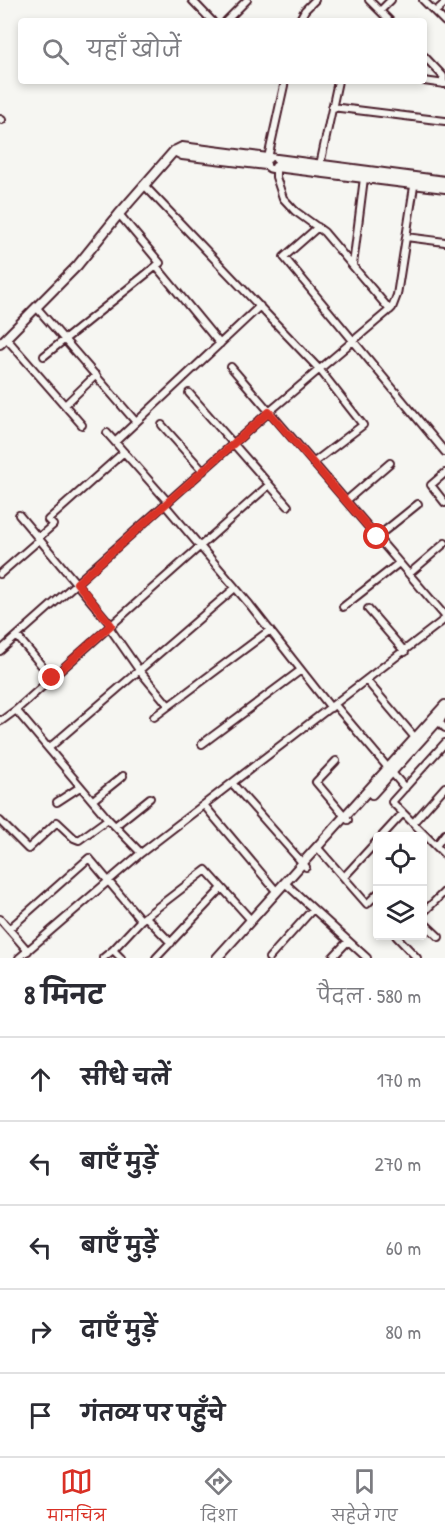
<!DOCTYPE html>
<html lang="hi">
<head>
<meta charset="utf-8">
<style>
	body { margin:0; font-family:"Patrick Hand","Playpen Sans Deva",sans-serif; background:#f7f7f7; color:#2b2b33 }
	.controls { position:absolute; right:18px; bottom:18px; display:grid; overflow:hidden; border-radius:6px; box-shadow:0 3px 9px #0003 }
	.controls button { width:54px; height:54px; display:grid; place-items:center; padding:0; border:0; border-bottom:2px solid #e1e1e2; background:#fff; color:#2b2b33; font:30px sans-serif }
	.stop { position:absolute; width:18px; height:18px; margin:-14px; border:4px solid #d93025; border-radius:50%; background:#fff }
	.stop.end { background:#d93025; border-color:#fff; box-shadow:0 2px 6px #0008 }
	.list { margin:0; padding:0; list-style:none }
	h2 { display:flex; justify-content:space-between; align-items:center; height:78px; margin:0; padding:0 24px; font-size:26px }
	h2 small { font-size:20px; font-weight:400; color:#7c7c81 }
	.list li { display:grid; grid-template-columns:39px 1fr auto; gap:18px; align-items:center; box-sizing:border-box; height:84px; padding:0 24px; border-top:2px solid #e1e1e2 }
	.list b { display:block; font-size:22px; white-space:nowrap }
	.list em { font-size:20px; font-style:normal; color:#7c7c81 }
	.icon { flex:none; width:33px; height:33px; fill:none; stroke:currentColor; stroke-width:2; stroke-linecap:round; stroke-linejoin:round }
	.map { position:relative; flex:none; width:445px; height:958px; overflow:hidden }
	.search { position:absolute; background:#fff; box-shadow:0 3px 9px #0003; left:18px; right:18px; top:18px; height:66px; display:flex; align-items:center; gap:15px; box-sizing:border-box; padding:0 21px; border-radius:6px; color:#7c7c81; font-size:22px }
	.sheet { height:498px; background:#fff }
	nav { display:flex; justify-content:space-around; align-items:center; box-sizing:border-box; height:84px; border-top:2px solid #e1e1e2; background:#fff; font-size:16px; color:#7c7c81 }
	nav a { display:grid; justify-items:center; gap:3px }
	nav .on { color:#d93025 }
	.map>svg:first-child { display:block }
</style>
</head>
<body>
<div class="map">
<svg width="445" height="958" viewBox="0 0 445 958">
	<rect width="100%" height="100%" fill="#f6f6f2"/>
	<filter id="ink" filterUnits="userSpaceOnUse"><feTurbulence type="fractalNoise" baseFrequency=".0167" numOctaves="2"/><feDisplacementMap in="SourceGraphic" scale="12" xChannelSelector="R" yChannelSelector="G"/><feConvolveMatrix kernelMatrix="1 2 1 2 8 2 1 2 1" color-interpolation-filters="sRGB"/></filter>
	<g filter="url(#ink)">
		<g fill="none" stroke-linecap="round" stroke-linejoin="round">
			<defs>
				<path id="minor" d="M192,0L212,21
					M369,0L390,21
					M423,0L445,22
					M380,11L391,0
					M435,12L445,3
					M226,21L247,0
					M299,21L305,10L315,0
					M424,56L443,76V84
					M424,81L445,84
					M332,107L445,121
					M0,119L2,120
					M266 163a6 6 0 1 1 12 0a6 6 0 1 1-12 0Z
					M268,158L285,81
					M320,165L338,81
					M276,167V177L283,198L295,211L324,232L390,310
					M144,185L320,370L363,425L313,463
					M318,227L284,257L445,452
					M406,237L445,242
					M353,265L364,178
					M156,266L220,344
					M37,308L136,422
					M6,338L82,425
					M44,356L160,263L119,214
					M231,367L445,616
					M189,393L288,506
					M65,405L96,375
					M162,425L203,471
					M107,433L168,502
					M115,442L260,306
					M445,473L431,485L445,503
					M346,501L390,463
					M165,505L250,605L331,708
					M19,515L111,625
					M377,537L418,504
					M38,538L53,525L48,520L124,452
					M0,574L39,540
					M409,574L445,543
					M343,607L399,563
					M368,609L405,652
					M109,627L139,670L169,706
					M17,636L52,678
					M0,651L269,412L392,308L397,295L415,180
					M367,681L417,740
					M335,705L405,788
					M16,710L269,485
					M154,717L270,630
					M0,720L1,721L16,710L108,819
					M437,720L445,728
					M445,743L392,802L445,855
					M202,744L301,670
					M49,748L235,588
					M336,761L316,782L348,820
					M232,783L306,867
					M93,800L123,776
					M57,802L80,787
					M204,805L277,892
					M0,821L28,849L57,822L74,838L79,840L108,819L141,853
					M413,823L445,787
					M115,826L150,798
					M381,837L403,813
					M436,846L445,834
					M317,847L367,904L378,893
					M344,877L378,840
					M285,883L367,958
					M422,914L445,891
					M146,917L171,943
					M0,919L28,951
					M422,921L439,937
					M10,928L89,858L141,920L206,870L251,920
					M396,936L417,958
					M19,958L141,853L445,619
					M103,958L113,950
					M121,958L113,950L141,920
					M156,958L222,888
					M269,958L313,909
					M332,958L348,941"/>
				<path id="tertiary" d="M174,151L182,155L266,165
					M277,159L445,181
					M276,167L445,188
					M0,344L77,266L119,214L174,151L182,147L268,158
					M372,794L445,713
					M217,958L445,705"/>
			</defs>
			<use href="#minor" stroke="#4a1f2b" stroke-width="10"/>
			<use href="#tertiary" stroke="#4a1f2b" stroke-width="12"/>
			<use href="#minor" stroke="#f6f6f2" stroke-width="6"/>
			<use href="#tertiary" stroke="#f6f6f2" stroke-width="8"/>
		</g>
	</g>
	<g fill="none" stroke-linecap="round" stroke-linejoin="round" filter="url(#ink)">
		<path stroke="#d93025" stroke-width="8" d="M52,678L111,625L77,583L269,412L377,537"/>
	</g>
</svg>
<div class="controls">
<button><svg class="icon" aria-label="locate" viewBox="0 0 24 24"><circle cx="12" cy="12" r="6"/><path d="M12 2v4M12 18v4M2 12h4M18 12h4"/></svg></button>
<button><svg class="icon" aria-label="layers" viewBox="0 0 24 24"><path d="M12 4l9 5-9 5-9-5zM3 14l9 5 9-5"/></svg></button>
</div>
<div class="stop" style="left:377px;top:537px"></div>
<div class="stop end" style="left:52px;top:678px"></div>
<div class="search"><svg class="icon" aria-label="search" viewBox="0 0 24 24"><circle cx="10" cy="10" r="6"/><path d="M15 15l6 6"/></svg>यहाँ खोजें</div>
</div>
<section class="sheet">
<h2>8 मिनट<small>पैदल · 580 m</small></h2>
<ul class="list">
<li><svg class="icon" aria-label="ahead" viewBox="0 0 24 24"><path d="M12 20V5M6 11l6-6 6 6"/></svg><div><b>सीधे चलें</b></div><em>170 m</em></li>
<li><svg class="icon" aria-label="left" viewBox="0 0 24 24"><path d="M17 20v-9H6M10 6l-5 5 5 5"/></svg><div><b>बाएँ मुड़ें</b></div><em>270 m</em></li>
<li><svg class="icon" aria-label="left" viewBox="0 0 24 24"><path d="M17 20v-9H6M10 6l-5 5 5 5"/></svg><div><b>बाएँ मुड़ें</b></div><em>60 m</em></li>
<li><svg class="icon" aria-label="right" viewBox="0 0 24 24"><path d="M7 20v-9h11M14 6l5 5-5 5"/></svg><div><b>दाएँ मुड़ें</b></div><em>80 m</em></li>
<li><svg class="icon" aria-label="arrive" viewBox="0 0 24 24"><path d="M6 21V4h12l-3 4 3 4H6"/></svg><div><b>गंतव्य पर पहुँचे</b></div></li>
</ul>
</section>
<nav>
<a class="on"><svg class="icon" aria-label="map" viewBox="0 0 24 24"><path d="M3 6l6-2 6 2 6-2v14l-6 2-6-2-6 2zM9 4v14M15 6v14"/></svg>मानचित्र</a>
<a><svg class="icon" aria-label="directions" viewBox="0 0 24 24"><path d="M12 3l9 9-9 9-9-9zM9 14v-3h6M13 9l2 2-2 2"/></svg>दिशा</a>
<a><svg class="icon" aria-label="saved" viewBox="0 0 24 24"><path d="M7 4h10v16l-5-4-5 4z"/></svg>सहेजे गए</a>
</nav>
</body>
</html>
